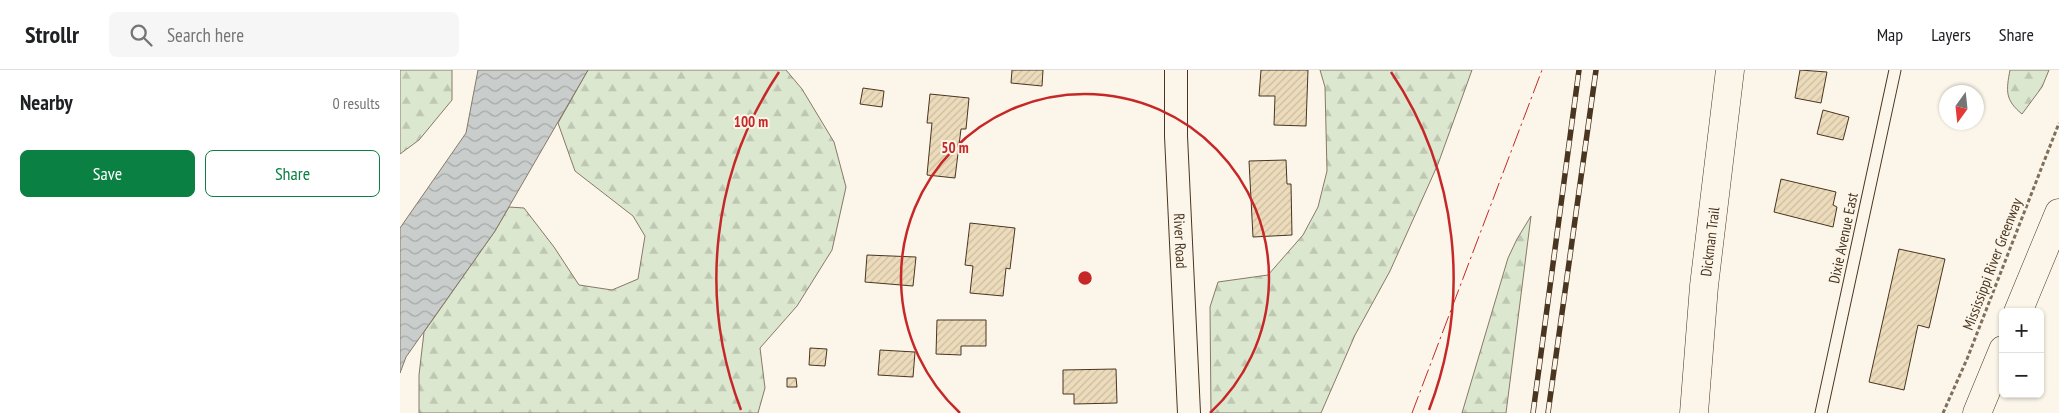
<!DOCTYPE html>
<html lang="en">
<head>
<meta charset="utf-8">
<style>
	body { margin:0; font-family:"PT Sans Narrow",sans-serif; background:#f6f6f6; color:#202124 }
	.controls { position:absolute; right:15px; bottom:15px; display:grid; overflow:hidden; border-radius:8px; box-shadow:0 1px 4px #0004 }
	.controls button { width:45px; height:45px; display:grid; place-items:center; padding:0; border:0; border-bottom:1px solid #e0e0e0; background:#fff; color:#202124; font:25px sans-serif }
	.compass { position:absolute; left:1539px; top:15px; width:45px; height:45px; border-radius:50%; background:#fff; box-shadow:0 1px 4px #0004; rotate:195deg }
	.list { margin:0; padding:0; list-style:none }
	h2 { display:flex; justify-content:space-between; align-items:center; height:65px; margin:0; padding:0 20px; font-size:21px }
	h2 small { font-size:16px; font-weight:400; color:#757577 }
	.actions { display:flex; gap:10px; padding:15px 20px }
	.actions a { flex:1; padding:11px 0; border:1px solid #0b8043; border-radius:8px; text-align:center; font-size:18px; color:#0b8043 }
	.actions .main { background:#0b8043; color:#fff }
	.icon { flex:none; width:28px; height:28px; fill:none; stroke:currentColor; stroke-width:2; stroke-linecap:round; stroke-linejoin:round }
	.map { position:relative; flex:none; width:1659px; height:343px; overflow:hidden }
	header { display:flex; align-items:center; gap:30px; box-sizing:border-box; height:70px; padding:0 25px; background:#fff; border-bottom:1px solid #e0e0e0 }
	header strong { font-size:24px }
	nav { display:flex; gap:28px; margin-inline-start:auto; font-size:18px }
	.search { width:350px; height:45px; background:#f6f6f6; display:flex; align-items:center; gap:12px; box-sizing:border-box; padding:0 18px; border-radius:8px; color:#757577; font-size:19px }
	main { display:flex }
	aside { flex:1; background:#fff }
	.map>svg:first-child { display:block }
</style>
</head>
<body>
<header>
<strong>Strollr</strong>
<div class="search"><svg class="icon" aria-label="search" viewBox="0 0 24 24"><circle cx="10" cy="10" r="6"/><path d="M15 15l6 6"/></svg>Search here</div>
<nav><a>Map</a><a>Layers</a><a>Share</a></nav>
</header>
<main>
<aside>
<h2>Nearby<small>0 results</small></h2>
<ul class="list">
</ul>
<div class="actions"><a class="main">Save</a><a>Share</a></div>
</aside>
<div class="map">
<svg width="1659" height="343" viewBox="0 0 1659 343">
	<defs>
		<pattern id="forest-firs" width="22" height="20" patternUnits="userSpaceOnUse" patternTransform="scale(1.25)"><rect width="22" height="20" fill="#dce7d0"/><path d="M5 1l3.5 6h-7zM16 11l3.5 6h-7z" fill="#bec7b2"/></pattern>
		<pattern id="water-waves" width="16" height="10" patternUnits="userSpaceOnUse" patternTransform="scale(1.25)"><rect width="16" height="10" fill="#c9cecd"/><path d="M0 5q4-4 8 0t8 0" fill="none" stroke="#a5a8a6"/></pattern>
		<pattern id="building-hatch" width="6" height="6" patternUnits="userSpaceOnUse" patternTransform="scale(1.25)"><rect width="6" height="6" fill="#ecdcbc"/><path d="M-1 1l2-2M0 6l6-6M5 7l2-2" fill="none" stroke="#ccbda1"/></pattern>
	</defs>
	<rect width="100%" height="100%" fill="#fbf6e9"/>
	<path fill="url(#forest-firs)" stroke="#887966" d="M0,0H52V30L19,70L0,84Z
		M188,0H386L402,19L434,72L446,117L432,180L397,236L360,278L365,318L358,343H19V305L24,262L95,161L109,137L124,138L154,177L179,215L212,220L238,209L245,166L233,146L175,101L158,53Z
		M920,0H1072L1038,94L990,201L955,265L921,343H811L810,237L818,212L868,205L903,165L918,137L927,101L925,17Z
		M1610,0H1649L1642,17L1622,44C1605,30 1606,21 1610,0Z
		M1131,146L1106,343H1062L1108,188L1117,169Z"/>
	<path fill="url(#water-waves)" stroke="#887966" d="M78,0H188L95,161L6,287L0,303V158L66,63Z"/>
	<path fill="url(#building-hatch)" stroke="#4a3520" d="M612,0H643L642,16L611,13Z
		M861,0H908L906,56L874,55L875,26H859Z
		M1400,0L1427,2L1421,33L1395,28Z
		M463,18L484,21L482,37L460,34Z
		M530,24L569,28L566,59H561L555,108L527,105L532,53H527Z
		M1423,40L1449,47L1443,70L1417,64Z
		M886,90L887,114H891L892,165L853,167L849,91Z
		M1381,109L1436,122L1433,135L1437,137L1433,157L1374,142Z
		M570,153L615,158L610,199L606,198L603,226L570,223L573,196L565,195Z
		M1499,179L1545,189L1529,258L1518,255L1504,320L1469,312Z
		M467,185L516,187L513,216L465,212Z
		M537,250H586V276H561V285L536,284Z
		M410,278L427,279L425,296L409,295Z
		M480,280L515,282L513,307L478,305Z
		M716,299L717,333L674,334V324H663V300Z
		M387,308H396L397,317H387Z"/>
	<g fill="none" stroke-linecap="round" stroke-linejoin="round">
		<defs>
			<path id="service" d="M1421,343L1495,0"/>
			<g id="minor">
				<path id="s1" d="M776,0V66L789,343"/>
			</g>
			<g id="tertiary">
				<path id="s2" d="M1294,343L1304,216L1330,0"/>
			</g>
			<path id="primary" d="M1618,242L1659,143
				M1577,343L1603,280"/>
		</defs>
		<use href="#service" stroke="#4a3520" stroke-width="13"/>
		<use href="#minor" stroke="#4a3520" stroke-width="24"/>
		<use href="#tertiary" stroke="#4a3520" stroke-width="29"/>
		<use href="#primary" stroke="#4a3520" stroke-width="29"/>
		<path stroke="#7f6f5c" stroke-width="3" stroke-dasharray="4 2.5" stroke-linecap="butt" d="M1543,343L1567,289L1659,53"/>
		<use href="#service" stroke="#fbf6e9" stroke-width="11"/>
		<use href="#minor" stroke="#fbf6e9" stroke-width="22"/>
		<use href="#tertiary" stroke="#fbf6e9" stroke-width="28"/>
		<use href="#primary" stroke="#fbf6e9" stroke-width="28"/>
		<defs>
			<path id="rail" d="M1133,343L1179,0
				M1148,343L1196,0"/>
		</defs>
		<use href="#rail" stroke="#4a3520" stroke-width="5.5"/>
		<use href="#rail" stroke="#fbf6e9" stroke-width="4" stroke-dasharray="11" stroke-linecap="butt"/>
		<path stroke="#c62828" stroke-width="1" stroke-dasharray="18 4 2.5 4" stroke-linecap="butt" d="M1012,343L1142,0"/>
	</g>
	<g fill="none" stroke="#c62828" stroke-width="2.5">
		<path d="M560 343A184 184 0 1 1 810 343"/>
		<path d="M341 340A369 369 0 0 1 379 2M991 2A369 369 0 0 1 1029 340"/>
	</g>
	<g text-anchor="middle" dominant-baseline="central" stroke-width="4" stroke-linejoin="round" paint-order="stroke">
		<g font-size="15" fill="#4a3520" stroke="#fbf6e9">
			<text transform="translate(1443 168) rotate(-78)">Dixie Avenue East</text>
			<text stroke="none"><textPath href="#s2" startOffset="172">Dickman Trail</textPath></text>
			<text stroke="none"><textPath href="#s1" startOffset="171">River Road</textPath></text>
			<text transform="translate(1592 194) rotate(-69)">Mississippi River Greenway</text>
		</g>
	</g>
	<circle cx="685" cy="208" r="8" fill="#c62828" stroke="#fbf6e9" stroke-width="2.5"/>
	<g font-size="15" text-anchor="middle" font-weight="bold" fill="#c62828" stroke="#fbf6e9" stroke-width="4" stroke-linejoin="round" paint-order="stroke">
		<text x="351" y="57">100 m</text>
		<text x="555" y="83">50 m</text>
	</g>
</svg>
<div class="controls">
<button>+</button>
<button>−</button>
</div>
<svg class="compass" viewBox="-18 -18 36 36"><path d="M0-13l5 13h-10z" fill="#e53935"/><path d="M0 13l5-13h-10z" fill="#757577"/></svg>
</div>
</main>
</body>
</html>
